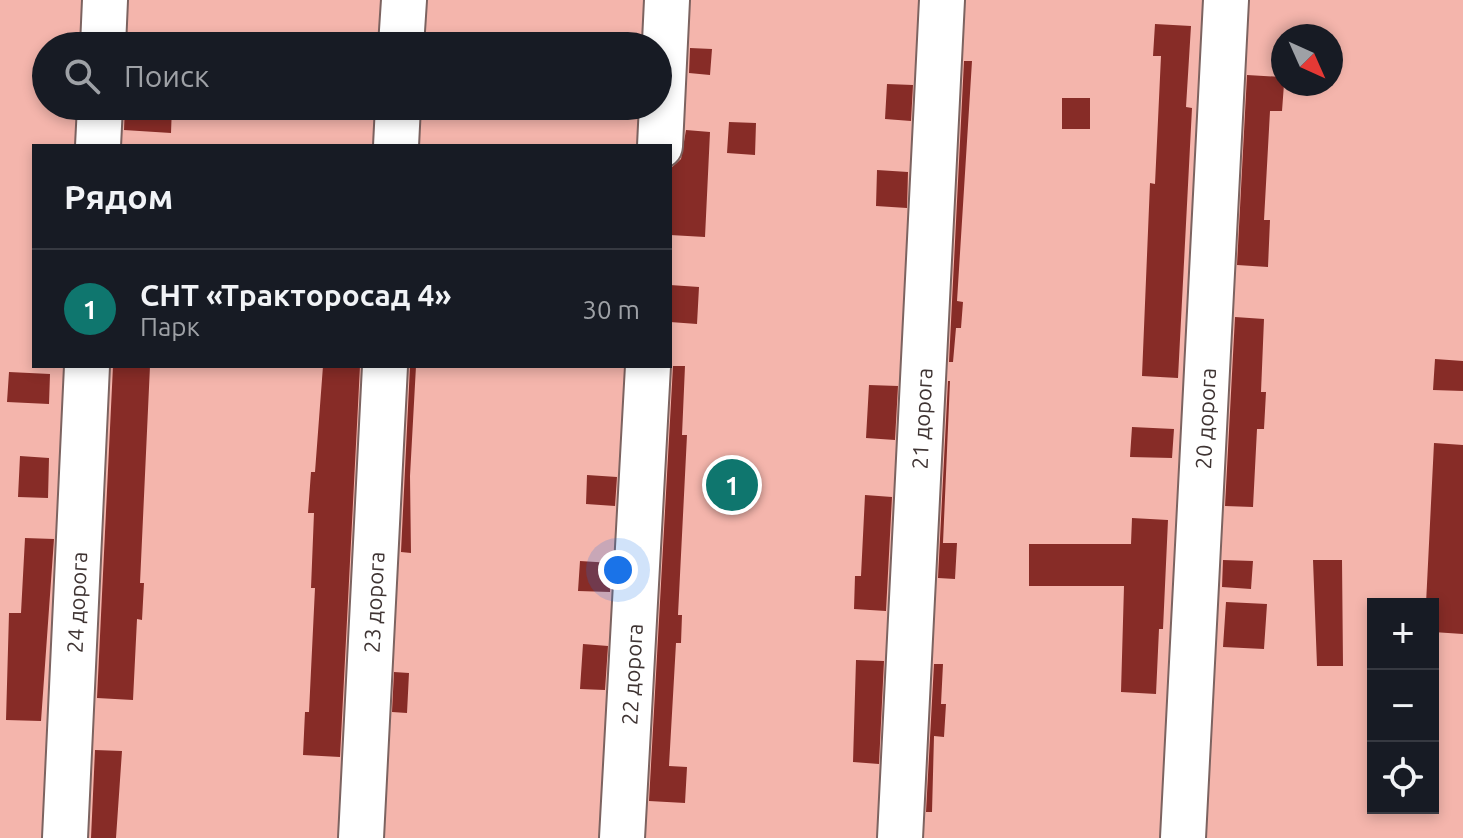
<!DOCTYPE html>
<html lang="ru">
<head>
<meta charset="utf-8">
<style>
	body { margin:0; font-family:Ubuntu,sans-serif; background:#20242c; color:#f1f3f6 }
	.controls { position:absolute; right:24px; bottom:24px; display:grid; overflow:hidden; border-radius:0px; box-shadow:0 4px 12px #0003 }
	.controls button { width:72px; height:72px; display:grid; place-items:center; padding:0; border:0; border-bottom:2px solid #363941; background:#171b24; color:#f1f3f6; font:40px sans-serif }
	.compass { position:absolute; left:1271px; top:24px; width:72px; height:72px; border-radius:50%; background:#171b24; box-shadow:0 4px 12px #0003; rotate:135deg }
	.you { position:absolute; left:618px; top:570px; width:28px; height:28px; margin:-20px; border:6px solid #fff; border-radius:50%; background:#1a73e8; box-shadow:0 0 0 12px #1a73e833 }
	.badge { display:grid; place-items:center; width:52px; height:52px; border-radius:50%; background:#0f766e; color:#fff; font-size:26px; font-weight:700 }
	.pin { position:absolute; translate:-50% -50%; border:4px solid #fff; box-shadow:0 2px 8px #0006 }
	.list { margin:0; padding:0; list-style:none }
	h2 { display:flex; justify-content:space-between; align-items:center; height:104px; margin:0; padding:0 32px; font-size:34px }
	h2 small { font-size:26px; font-weight:400; color:#9ea1a6 }
	.list li { display:grid; grid-template-columns:52px 1fr auto; gap:24px; align-items:center; box-sizing:border-box; height:120px; padding:0 32px; border-top:2px solid #363941 }
	.list b { display:block; font-size:30px; white-space:nowrap }
	.list p { margin:0; font-size:26px; white-space:nowrap; color:#9ea1a6 }
	.list em { font-size:26px; font-style:normal; color:#9ea1a6 }
	.icon { flex:none; width:44px; height:44px; fill:none; stroke:currentColor; stroke-width:2; stroke-linecap:round; stroke-linejoin:round }
	.map { position:relative; flex:none; width:1463px; height:838px; overflow:hidden }
	.search { position:absolute; background:#171b24; box-shadow:0 4px 12px #0003; left:32px; top:32px; width:640px; height:88px; display:flex; align-items:center; gap:20px; box-sizing:border-box; padding:0 28px; border-radius:44px; color:#9ea1a6; font-size:30px }
	.panel { position:absolute; background:#171b24; box-shadow:0 4px 12px #0003; left:32px; top:144px; width:640px; height:224px; border-radius:0px }
	.map>svg:first-child { display:block }
</style>
</head>
<body>
<div class="map">
<svg width="1463" height="838" viewBox="0 0 1463 838">
	<rect width="100%" height="100%" fill="#f5d8d4"/>
	<path fill="#f4b5ac" fill-rule="evenodd" d="M0,0H1463V838H0ZM1283,36H1331V84H1283ZM46,46H658V106H46ZM34,146H670V366H34ZM1373,604H1433V808H1373Z"/>
	<path fill="#872c27" d="M1155,24L1191,26L1186,107L1192,108L1178,378L1142,376L1150,183L1155,184L1161,56H1153Z
		M690,48L712,49L710,75L689,73Z
		M964,61H972L957,301L963,302L961,328H956L953,362H949Z
		M1247,75L1283,77L1284,84L1282,111H1270L1264,220H1270L1268,267L1237,265Z
		M887,84L913,85L911,121L885,119Z
		M1062,98H1090V129H1062Z
		M125,106H172L171,133L124,130Z
		M729,122L756,123L755,155L727,153Z
		M686,130L710,132L705,237L670,235V169L681,159Z
		M877,170L908,172L907,208L876,206Z
		M670,285L699,287L697,324L670,322Z
		M1235,317L1264,319L1261,392H1266L1264,429H1257L1253,507L1225,506Z
		M1435,359L1463,361V391L1433,390Z
		M113,366H150L140,583H144L142,620L137,619L133,700L97,698Z
		M323,366H360L340,757L303,755L305,712H309L315,588H311L314,513H308L311,472H315Z
		M410,366H416L410,476L411,553L401,552Z
		M673,366H685L682,435H687L678,615H682L681,643H676L669,766L687,767L685,803L649,801Z
		M9,372L50,374L49,404L7,402Z
		M948,381H950L943,543H957L955,579L938,578Z
		M869,385L898,386L895,440L866,438Z
		M1132,427L1174,429L1172,458L1130,457Z
		M1434,443L1463,445V634L1433,632V604H1426Z
		M20,456L49,458L48,498L18,497Z
		M587,475L617,477L615,506L586,504Z
		M865,495L892,497L886,611L854,609L855,576H861Z
		M1132,518L1168,520L1163,629H1159L1156,694L1121,692L1124,586H1029V544H1131Z
		M25,538L54,539L41,721L6,720L9,613H21Z
		M1223,560L1253,561L1251,589L1222,587Z
		M1313,560H1342L1343,666H1317Z
		M580,561L612,563L610,592L578,591Z
		M1226,602L1267,604L1264,649L1223,647Z
		M583,644L608,646L605,690L580,689Z
		M856,660L884,661L879,764L853,762Z
		M934,664H943L941,704H946L944,737L934,736L932,812H926Z
		M394,672L409,673L407,713L392,712Z
		M95,750L122,751L116,838H91Z"/>
	<g fill="none" stroke-linecap="round" stroke-linejoin="round">
		<defs>
			<g id="minor">
				<path d="M103,46L105,0"/>
				<path d="M401,46L404,0"/>
				<path d="M98,146L100,106"/>
				<path d="M396,146L398,106"/>
				<path d="M660,146L667,0"/>
				<path id="s1" d="M65,838L87,366"/>
				<path id="s2" d="M361,838L385,366"/>
				<path id="s3" d="M622,838L648,366"/>
				<path id="s4" d="M900,838L942,0"/>
				<path id="s5" d="M1183,838L1226,0"/>
			</g>
		</defs>
		<use href="#minor" stroke="#7c6360" stroke-width="48"/>
		<use href="#minor" stroke="#fff" stroke-width="44"/>
	</g>
	<g text-anchor="middle" dominant-baseline="central" stroke-width="8" stroke-linejoin="round" paint-order="stroke">
		<g font-size="22" fill="#3f3433" stroke="#fee7e3">
			<text stroke="none"><textPath href="#s4" startOffset="420">21 дорога</textPath></text>
			<text stroke="none"><textPath href="#s5" startOffset="420">20 дорога</textPath></text>
			<text stroke="none"><textPath href="#s1" startOffset="236">24 дорога</textPath></text>
			<text stroke="none"><textPath href="#s2" startOffset="236">23 дорога</textPath></text>
			<text stroke="none"><textPath href="#s3" startOffset="164">22 дорога</textPath></text>
		</g>
	</g>
</svg>
<div class="controls">
<button>+</button>
<button>−</button>
<button><svg class="icon" aria-label="locate" viewBox="0 0 24 24"><circle cx="12" cy="12" r="6"/><path d="M12 2v4M12 18v4M2 12h4M18 12h4"/></svg></button>
</div>
<svg class="compass" viewBox="-18 -18 36 36"><path d="M0-13l5 13h-10z" fill="#e53935"/><path d="M0 13l5-13h-10z" fill="#9ea1a6"/></svg>
<div class="you"></div>
<div class="pin badge" style="left:732px;top:485px">1</div>
<div class="search"><svg class="icon" aria-label="search" viewBox="0 0 24 24"><circle cx="10" cy="10" r="6"/><path d="M15 15l6 6"/></svg>Поиск</div>
<section class="panel">
<h2>Рядом<small></small></h2>
<ul class="list">
<li><span class="badge">1</span><div><b>СНТ «Тракторосад 4»</b><p>Парк</p></div><em>30 m</em></li>
</ul>
</section>
</div>
</body>
</html>
